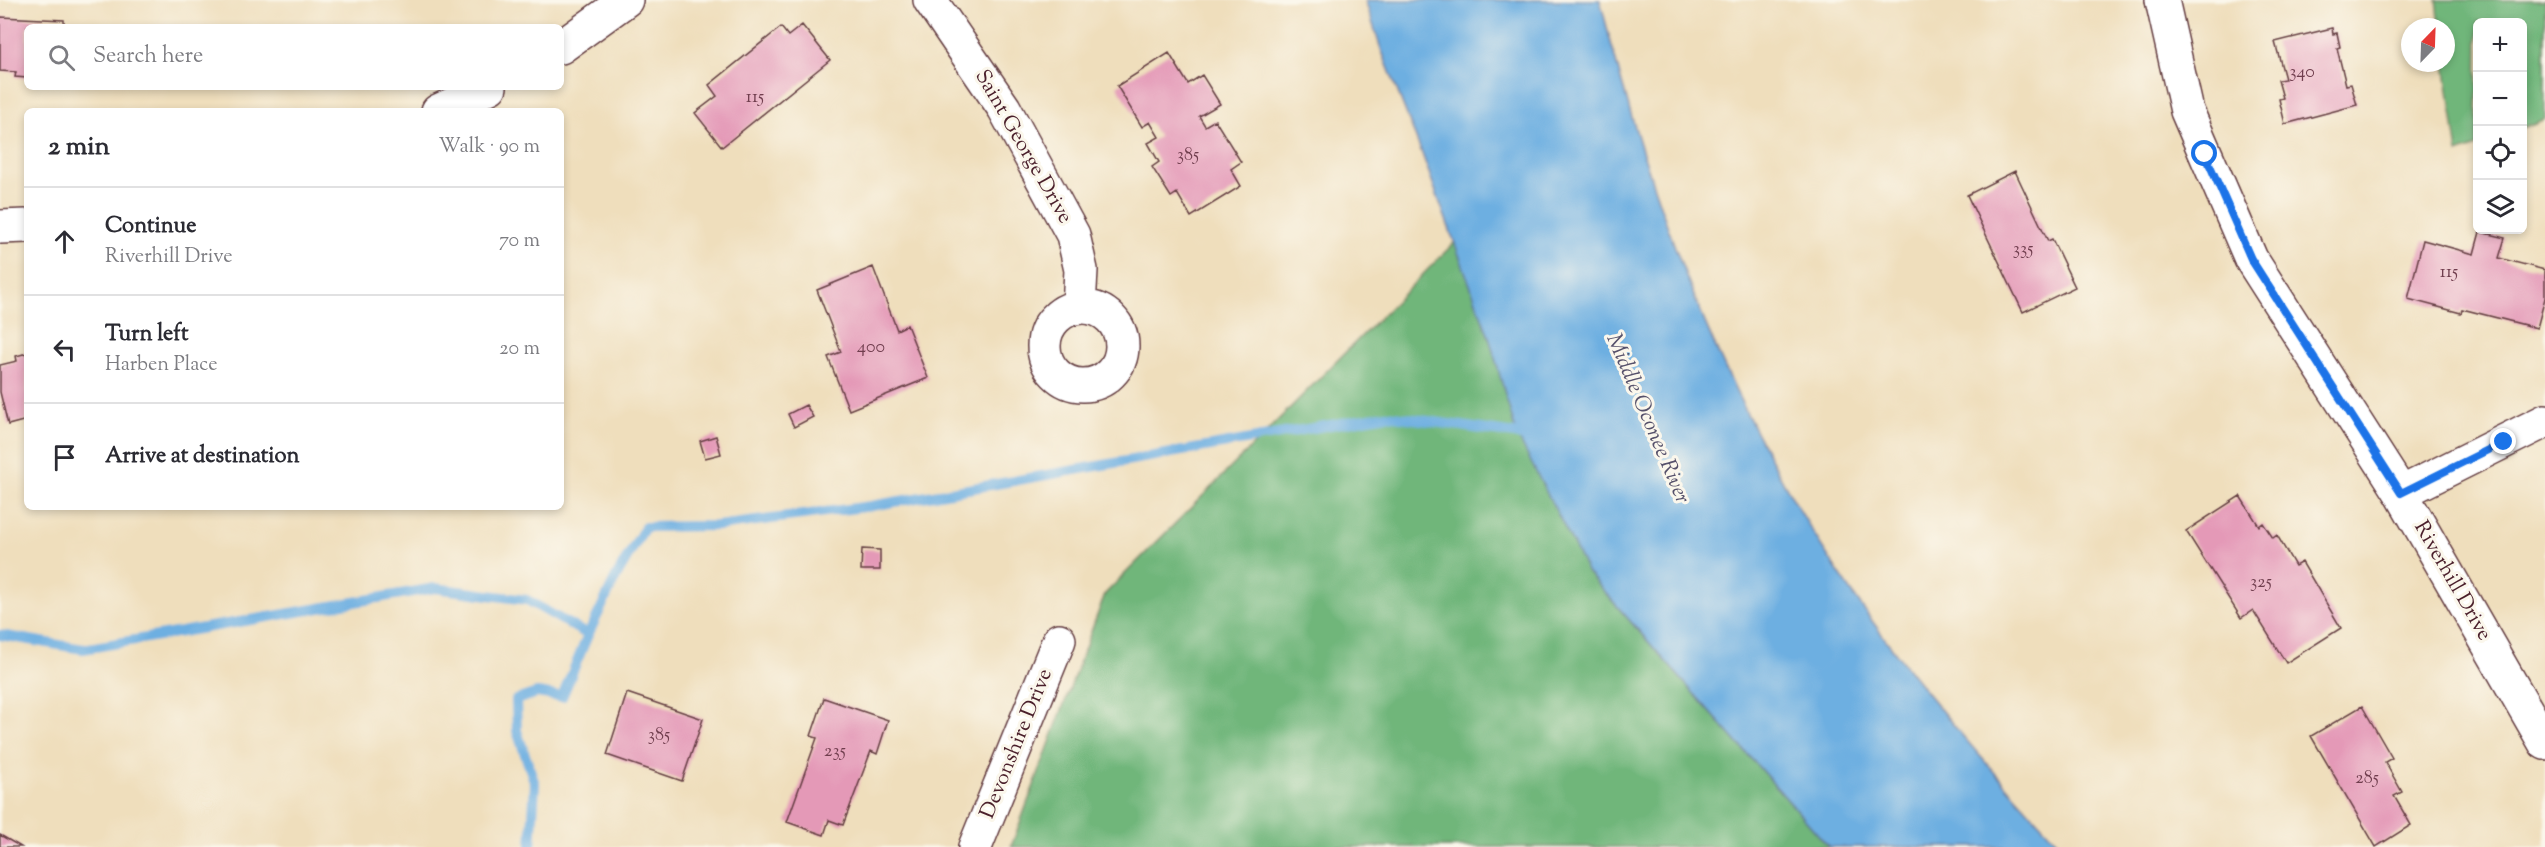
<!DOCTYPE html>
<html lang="en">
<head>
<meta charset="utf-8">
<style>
	body { margin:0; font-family:"Sorts Mill Goudy",serif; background:#f2f2f3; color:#2b2b33 }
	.controls { position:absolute; right:18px; top:18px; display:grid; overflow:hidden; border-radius:9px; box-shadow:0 3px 9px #0003 }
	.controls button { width:54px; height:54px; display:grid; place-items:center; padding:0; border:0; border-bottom:2px solid #e1e1e2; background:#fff; color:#2b2b33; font:30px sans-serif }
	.compass { position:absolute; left:2401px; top:18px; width:54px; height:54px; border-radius:50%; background:#fff; box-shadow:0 3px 9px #0003; rotate:23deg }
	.stop { position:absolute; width:18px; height:18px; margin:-14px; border:4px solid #1a73e8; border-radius:50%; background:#fff }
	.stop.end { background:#1a73e8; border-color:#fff; box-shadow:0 2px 6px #0008 }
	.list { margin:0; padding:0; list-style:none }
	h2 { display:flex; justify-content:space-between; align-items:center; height:78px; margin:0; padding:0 24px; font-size:26px }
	h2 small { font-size:20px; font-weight:400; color:#7c7c81 }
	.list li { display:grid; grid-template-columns:39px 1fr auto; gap:18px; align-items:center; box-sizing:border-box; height:108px; padding:0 24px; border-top:2px solid #e1e1e2 }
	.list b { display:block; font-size:22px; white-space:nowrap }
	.list p { margin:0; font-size:20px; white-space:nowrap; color:#7c7c81 }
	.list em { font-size:20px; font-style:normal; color:#7c7c81 }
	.icon { flex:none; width:33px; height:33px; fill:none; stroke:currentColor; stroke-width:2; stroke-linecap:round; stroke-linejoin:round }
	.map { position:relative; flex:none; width:2545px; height:847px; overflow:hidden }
	.search { position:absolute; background:#fff; box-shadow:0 3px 9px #0003; left:24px; top:24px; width:540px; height:66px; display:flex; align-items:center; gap:15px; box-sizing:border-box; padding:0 21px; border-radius:9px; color:#7c7c81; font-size:22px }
	.panel { position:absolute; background:#fff; box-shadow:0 3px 9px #0003; left:24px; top:108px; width:540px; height:402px; border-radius:9px }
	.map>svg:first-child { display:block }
</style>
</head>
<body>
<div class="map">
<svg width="2545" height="847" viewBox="0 0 2545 847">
	<rect width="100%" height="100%" fill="#fbf7ec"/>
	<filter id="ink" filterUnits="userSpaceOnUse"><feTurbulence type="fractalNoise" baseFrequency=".0167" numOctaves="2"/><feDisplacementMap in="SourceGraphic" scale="12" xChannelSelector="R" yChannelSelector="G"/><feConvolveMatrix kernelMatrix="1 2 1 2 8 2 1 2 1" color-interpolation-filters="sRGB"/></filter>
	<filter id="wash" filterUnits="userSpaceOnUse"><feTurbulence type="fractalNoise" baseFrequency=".008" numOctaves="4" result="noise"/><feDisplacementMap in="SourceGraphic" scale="24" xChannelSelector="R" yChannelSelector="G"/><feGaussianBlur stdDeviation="1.35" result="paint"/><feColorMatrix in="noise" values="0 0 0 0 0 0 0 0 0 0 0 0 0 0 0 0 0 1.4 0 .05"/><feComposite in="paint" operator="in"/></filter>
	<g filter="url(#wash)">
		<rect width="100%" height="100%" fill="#efdebc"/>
		<path fill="#6fb67a" stroke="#5c6a52" stroke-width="1.5" d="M2437,0H2545V119L2523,128L2522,22H2478L2477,146L2458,153L2445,63L2446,27H2440Z
			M1455,242L1489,337L1588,573L1829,847H1011L1105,594Z"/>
		<path fill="#6dafe1" stroke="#5c6786" stroke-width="1.5" d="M1365,0H1600C1654,218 1729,416 1858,601C1919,689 1990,769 2062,847H1829L1588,573L1516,433L1489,337L1421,151L1381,49Z"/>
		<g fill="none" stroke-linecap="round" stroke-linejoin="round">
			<path stroke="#6dafe1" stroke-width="10" d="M0,635L83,649L435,588L527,600L588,635L616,577L645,527L718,526L871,506L1387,415L1515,434L1529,439
				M531,847L535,784L517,731L516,700L537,693L562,697L588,635"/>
		</g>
		<g id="blocks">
			<path fill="#e499b7" d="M0,17L64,20V27H27V78L15,77L16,72L0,71Z
				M802,25L830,60L722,147L695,113L717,96L709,85L781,27L788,36Z
				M2332,28L2333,34L2337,33L2340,47L2337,48L2346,85L2351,84L2357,105L2285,124L2279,99L2283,98L2278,80L2285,79L2275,42Z
				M1169,53L1188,84L1202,75L1220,104L1199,116L1205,126L1215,120L1241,162L1231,169L1241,186L1191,217L1177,193L1171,197L1152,167L1159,162L1148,143L1159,137L1150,122L1142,127L1117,86Z
				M2015,171L2048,241L2052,239L2075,287L2023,312L1967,195Z
				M2480,232L2505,238L2499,258L2545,270V298L2537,328L2462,309L2461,313L2408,299L2423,240L2474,254Z
				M873,267L897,330L907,325L928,378L849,410L828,357L841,352L817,290Z
				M27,353V420L8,425L0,392V365L17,361L16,356Z
				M806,405L813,417L794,427L788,414Z
				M716,436L721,454L705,458L700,441Z
				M2240,496L2259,526L2263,523L2273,538L2277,535L2295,566L2302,562L2341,628L2286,663L2253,610L2241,618L2186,531Z
				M862,549L880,550V570H861Z
				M627,693L703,719L682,781L607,755Z
				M824,698L888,720L877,754L871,751L843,825L829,820L824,835L787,822L817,738L811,736Z
				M2362,706L2392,758L2385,762L2402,792L2394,796L2411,825L2376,847L2311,736Z
				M0,835L21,847H0Z"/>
		</g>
	</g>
	<g filter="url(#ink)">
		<use href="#blocks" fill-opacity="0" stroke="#633c41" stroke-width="1.5"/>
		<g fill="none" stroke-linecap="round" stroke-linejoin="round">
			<defs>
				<path id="street" d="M930,0L1004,108L1073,235L1081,270L1079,307
					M2162,0L2187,111L2251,259L2401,493L2545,743
					M561,47L626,0
					M438,111L490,87
					M0,227L27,226
					M1044 346a39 39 0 1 1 78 0a39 39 0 1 1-78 0Z
					M2401,493L2545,421
					M975,847L1059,640"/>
			</defs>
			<use href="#street" stroke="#633c41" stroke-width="36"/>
			<use href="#street" stroke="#fff" stroke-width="33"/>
		</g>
	</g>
	<g fill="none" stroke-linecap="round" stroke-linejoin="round" filter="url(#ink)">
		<path stroke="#1a73e8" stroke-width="8" d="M2205,154L2251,259L2401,493L2504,442"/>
	</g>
	<g text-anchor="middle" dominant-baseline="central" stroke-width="6" stroke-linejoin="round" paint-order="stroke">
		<g font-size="18" fill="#703e4e">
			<text x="2302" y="73">340</text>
			<text x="755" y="98">115</text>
			<text x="1188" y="156">385</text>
			<text x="2023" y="250">335</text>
			<text x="2449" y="273">115</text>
			<text x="871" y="348">400</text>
			<text x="2261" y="583">325</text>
			<text x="659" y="736">385</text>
			<text x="835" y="752">235</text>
			<text x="2367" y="779">285</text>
		</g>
		<g font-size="21" fill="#4a1f2b" stroke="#fbf7ec">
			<text transform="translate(1023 147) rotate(60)">Saint George Drive</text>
			<text transform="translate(2452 581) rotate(60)">Riverhill Drive</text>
			<text transform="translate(1017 744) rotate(-68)">Devonshire Drive</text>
		</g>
		<g font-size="22" font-style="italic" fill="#56516b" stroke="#fbf7ec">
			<text transform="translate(1647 419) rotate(67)">Middle Oconee River</text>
		</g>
	</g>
</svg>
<div class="controls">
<button>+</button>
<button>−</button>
<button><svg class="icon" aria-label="locate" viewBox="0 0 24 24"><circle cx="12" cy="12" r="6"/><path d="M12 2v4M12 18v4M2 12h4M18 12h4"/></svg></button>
<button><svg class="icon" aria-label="layers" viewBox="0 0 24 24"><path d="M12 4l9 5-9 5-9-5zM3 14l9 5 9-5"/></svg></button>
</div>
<svg class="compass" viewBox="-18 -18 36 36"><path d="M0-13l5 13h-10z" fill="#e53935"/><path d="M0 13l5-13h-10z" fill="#7c7c81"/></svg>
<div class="stop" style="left:2205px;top:154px"></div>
<div class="stop end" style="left:2504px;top:442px"></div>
<div class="search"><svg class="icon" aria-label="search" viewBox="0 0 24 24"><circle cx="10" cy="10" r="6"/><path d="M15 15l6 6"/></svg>Search here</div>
<section class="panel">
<h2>2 min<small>Walk · 90 m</small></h2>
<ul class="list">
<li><svg class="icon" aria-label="ahead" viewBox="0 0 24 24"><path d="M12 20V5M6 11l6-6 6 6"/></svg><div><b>Continue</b><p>Riverhill Drive</p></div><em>70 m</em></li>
<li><svg class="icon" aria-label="left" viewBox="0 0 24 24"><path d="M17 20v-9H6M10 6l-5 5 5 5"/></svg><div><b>Turn left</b><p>Harben Place</p></div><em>20 m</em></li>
<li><svg class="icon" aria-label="arrive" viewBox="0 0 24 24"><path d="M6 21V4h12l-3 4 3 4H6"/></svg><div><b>Arrive at destination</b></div></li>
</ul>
</section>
</div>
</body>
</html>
